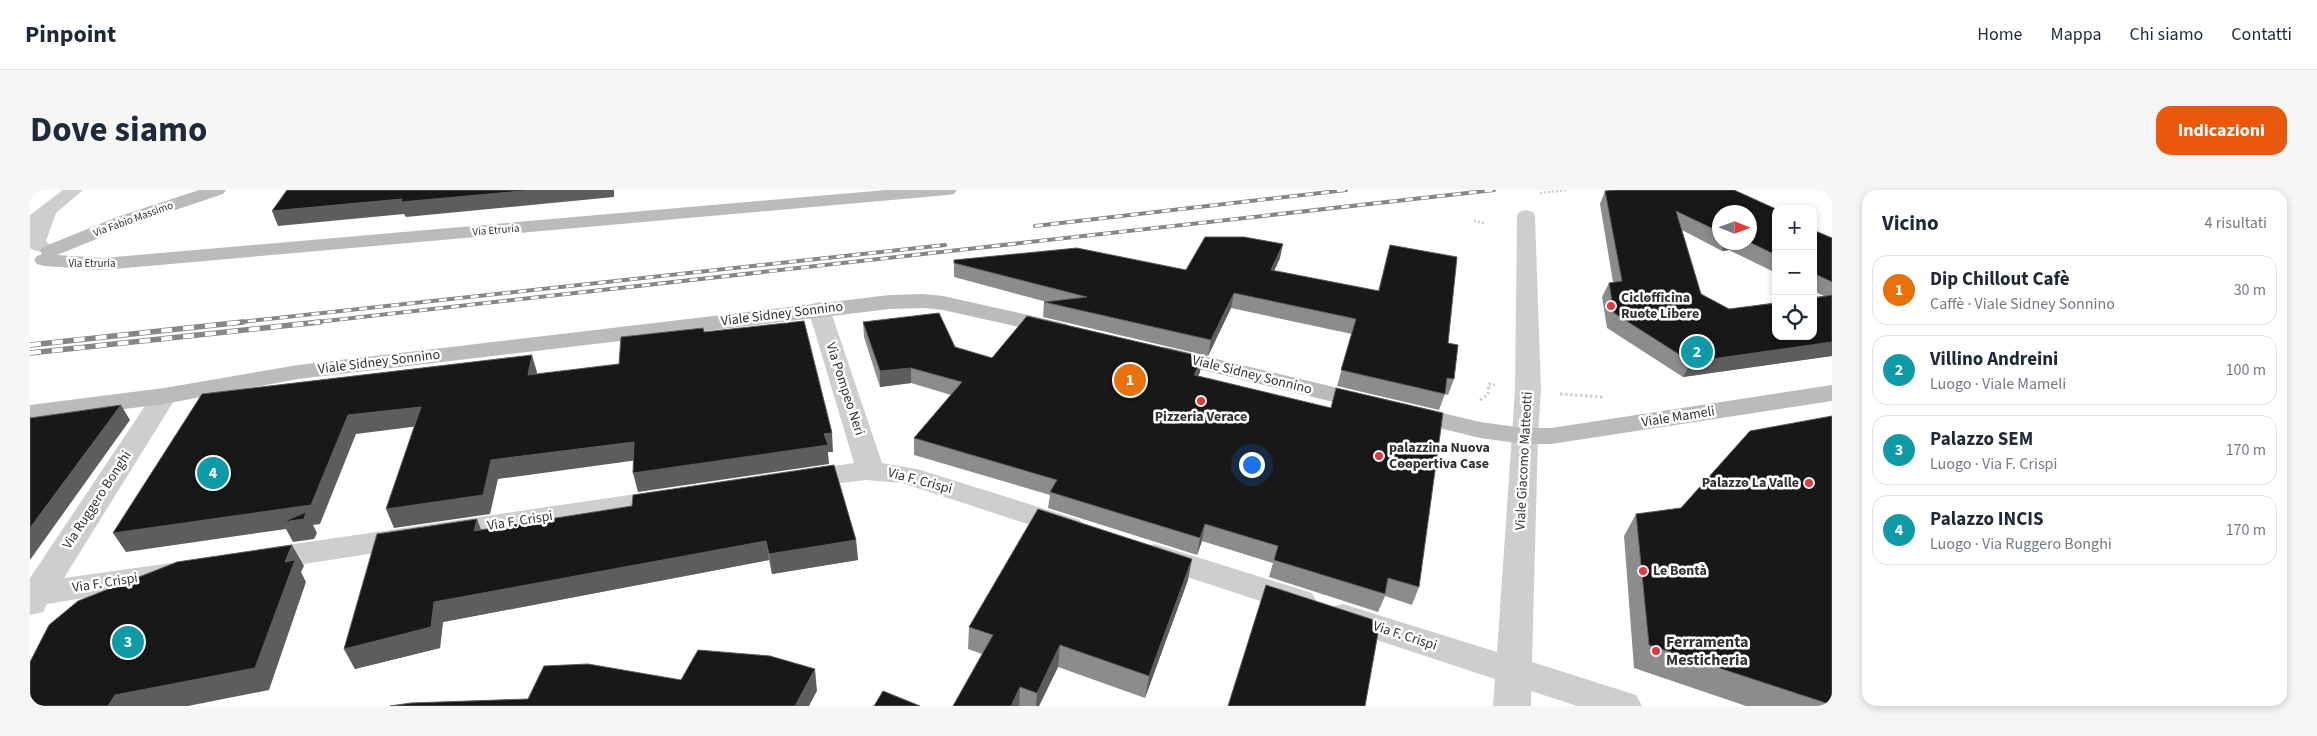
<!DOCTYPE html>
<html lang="it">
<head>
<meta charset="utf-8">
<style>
	body { margin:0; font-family:"Source Sans 3",sans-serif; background:#f6f6f7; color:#1f2937 }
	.controls { position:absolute; right:15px; top:15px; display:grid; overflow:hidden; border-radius:10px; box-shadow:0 2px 8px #0003 }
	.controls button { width:45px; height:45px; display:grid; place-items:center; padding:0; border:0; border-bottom:1px solid #e0e1e3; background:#fff; color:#1f2937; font:25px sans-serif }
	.compass { position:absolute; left:1682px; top:15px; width:45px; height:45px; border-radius:50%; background:#fff; box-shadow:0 2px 8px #0003; rotate:91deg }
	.you { position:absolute; left:1221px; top:274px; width:18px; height:18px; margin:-12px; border:4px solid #fff; border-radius:50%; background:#1a73e8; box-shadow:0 0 0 8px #1a73e833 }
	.badge { display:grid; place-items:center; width:32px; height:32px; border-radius:50%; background:#ea580c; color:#fff; font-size:16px; font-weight:700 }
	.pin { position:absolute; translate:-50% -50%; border:2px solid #fff; box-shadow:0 1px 5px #0006 }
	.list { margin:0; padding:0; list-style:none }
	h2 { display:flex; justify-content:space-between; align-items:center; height:65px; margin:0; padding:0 20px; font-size:21px }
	h2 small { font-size:16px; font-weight:400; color:#747a83 }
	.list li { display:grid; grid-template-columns:32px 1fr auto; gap:15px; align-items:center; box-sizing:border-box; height:70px; margin:0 10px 10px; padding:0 10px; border:1px solid #e0e1e3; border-radius:15px }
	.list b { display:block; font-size:19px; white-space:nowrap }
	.list p { margin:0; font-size:16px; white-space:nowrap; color:#747a83 }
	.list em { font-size:16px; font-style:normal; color:#747a83 }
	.icon { flex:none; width:28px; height:28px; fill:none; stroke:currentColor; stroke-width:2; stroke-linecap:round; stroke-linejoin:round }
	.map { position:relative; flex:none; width:1802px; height:516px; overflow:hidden; border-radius:15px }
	header { display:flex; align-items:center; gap:30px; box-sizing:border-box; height:70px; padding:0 25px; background:#fff; border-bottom:1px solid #e0e1e3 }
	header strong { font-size:24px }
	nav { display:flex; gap:28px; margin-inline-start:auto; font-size:18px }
	.intro { display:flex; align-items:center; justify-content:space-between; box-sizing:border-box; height:120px; padding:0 30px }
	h1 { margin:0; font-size:35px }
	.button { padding:12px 22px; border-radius:15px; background:#ea580c; color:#fff; font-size:18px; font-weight:700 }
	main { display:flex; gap:30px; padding:0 30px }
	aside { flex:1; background:#fff; border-radius:15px; box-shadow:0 2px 8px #0003 }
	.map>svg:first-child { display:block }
</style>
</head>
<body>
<header>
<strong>Pinpoint</strong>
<nav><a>Home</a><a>Mappa</a><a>Chi siamo</a><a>Contatti</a></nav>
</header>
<div class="intro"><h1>Dove siamo</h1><a class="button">Indicazioni</a></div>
<main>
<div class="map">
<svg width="1802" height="516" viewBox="0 0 1802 516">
	<rect width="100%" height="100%" fill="#fff"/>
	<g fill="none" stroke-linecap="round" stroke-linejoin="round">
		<path stroke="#cecece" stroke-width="2.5" stroke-dasharray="2 2" stroke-linecap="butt" d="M1510,3L1537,0
			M1444,31L1454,33"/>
		<path stroke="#cecece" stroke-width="3" stroke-dasharray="2.5 2.5" stroke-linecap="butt" d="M1530,204L1574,207
			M1450,210L1458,205L1459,194L1465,195"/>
		<path fill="#cecece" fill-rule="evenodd" d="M33,0H53L26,23L16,51L21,56L18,60C11,62 6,62 0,58V25Z
			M1496,20L1503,22L1505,26L1511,200L1508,246L1502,472L1606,505L1612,516H1547L1501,501V516H1463L1465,489L1301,435L1296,426L1301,417L1313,414L1467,462L1485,200L1487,26L1489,22Z
			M789,112L797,114L800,119L852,273L887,279L1050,330L1054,337L1050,344L1039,347L1028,344L872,293L836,290L769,298L759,295L755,289L759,283L824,273L778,119L781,114Z
			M134,198L143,201L147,206L34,388L141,373L152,376L157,384L152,392L17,414L13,422L0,425V388L125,201Z
			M640,299L650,301L655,308L650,315L230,381L219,378L214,370L219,362L230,359Z
			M1125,354L1282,403L1287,412L1282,421L1270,424L1114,373L1109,365L1114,357Z"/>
		<path fill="#bbb" fill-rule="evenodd" d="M169,0H196L193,4L101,35L27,65L73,68L856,0H927L924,4L918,5L73,80L14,76L7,74L4,70L7,66L12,64L10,61L13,57L87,27Z
			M894,104L913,106L1029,132L1037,134L1041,139L1037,144L1029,146L913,120L894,118L860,119L268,189L134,214L0,231V215L134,198L268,175L860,105Z
			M1136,157L1450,232L1494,238H1521L1802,195V211L1521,254H1494L1450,248L1128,169L1124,164L1128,159Z"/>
		<defs>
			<path id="rail-far1" d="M1005,36L1316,0
				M202,133L915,55
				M278,133L1464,0"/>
			<path id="rail" d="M0,155L213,132
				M0,163L290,132"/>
		</defs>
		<use href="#rail-far1" stroke="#868686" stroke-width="4"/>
		<use href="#rail" stroke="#868686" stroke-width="5.5"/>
		<use href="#rail-far1" stroke="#fff" stroke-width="2.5" stroke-dasharray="8" stroke-linecap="butt"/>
		<use href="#rail" stroke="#fff" stroke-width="4" stroke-dasharray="11" stroke-linecap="butt"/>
	</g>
	<path fill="#8c8c8c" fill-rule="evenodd" d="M1575,1L1746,19V83L1699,60L1692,61L1652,40L1671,104L1699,119L1794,106L1783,101V36L1787,37L1785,41L1802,48V166L1653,187L1577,138L1572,107L1579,93L1583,92L1570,14ZM1690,22L1720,52H1690Z
		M1360,55L1418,153L1424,189L1418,205L1415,204L1409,220L1307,196L1322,144L1201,118L1178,166L1013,127L1014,112H1017L924,87V70L1156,80L1250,68L1244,81L1348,101Z
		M833,132L962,168L1170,182L1168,186L1389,397L1382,415L1355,406L1348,422L1239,387L1243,373L1172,351L1167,365L1018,318L1020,305L884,265V248L921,205L881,193L850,197L834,147Z
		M1802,226V516H1716L1604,478L1594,346L1606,324L1651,318Z
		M447,329L451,340L826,350L828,370L742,384L739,370L413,432L410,458L325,479L314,459Z
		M1158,390L1115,508L1028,477L1009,516H923L952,464L938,459L939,437Z"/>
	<path fill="#5d5d5d" d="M503,0H584V7L376,27L374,24L248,36L242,21L372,9Z
		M1696,52H1703L1699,60L1692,61Z
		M1253,54L1250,68L1238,94L1241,80Z
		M1204,103L1201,118L1178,166L1181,150Z
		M1802,152V166L1653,187L1661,172Z
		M502,165L507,182L503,202L498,185Z
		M1173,167L1170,182L1161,201L1164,185Z
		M881,178V193L850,197V181Z
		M91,215L100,230L0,370V338Z
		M391,217L397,235L326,244L290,334L283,335L287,343L284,349L263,352L256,339L96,362L83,343L318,225Z
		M802,243L803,262H798L799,274L608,302L603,283Z
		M604,252L608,270L468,289L460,324L364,338L356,319L461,270Z
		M447,329L454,348L444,341Z
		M1175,334L1172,351L1167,365L1170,348Z
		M826,350L828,370L742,384L739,364Z
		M736,351L739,370L413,432L410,458L325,479L314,459L404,412Z
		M262,355L274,376L271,382L276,392L239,500L158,516H78L85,505L255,372Z
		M1162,369L1158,390L1115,508L1119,486Z
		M1030,455L1028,477L1009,516H1006L1007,503Z
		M785,479L787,501L779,516H765Z
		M990,497L989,516H981Z"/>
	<path fill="#181818" stroke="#5d5d5d" d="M257,0H503L371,12L372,9L242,21Z
		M1586,0H1704L1746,19V65L1719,52L1720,22H1690V42L1646,21L1671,104L1699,119L1746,113V146H1783V108L1802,105V152L1661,172L1584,123L1579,93L1592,91L1575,1Z
		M1783,40L1802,48V92L1783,83Z
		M1175,47H1214L1253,54L1241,80L1349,101L1360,55L1427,67L1418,153L1428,155L1424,189L1417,188L1415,204L1311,180L1326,129L1204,103L1181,150L1014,112L1057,107L924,73V70L1047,58L1156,80Z
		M909,123L925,157L962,168L997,126L1173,167L1164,185L1301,218L1306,198L1413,223L1389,397L1358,388L1355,404L1244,370L1248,356L1175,334L1170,348L1020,302L1027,290L884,248L932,192L881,178L850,181L833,132Z
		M774,131L802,243L794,244L798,255L603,283L604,252L461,270L453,305L356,319L391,217L318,225L281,315L83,343L172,204L502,165L498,185L589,174L591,147L673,138L674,142Z
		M91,215L0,338V228Z
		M1802,226V515L1619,455L1606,324L1651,318L1720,241Z
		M804,275L826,350L739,364L736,351L404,412L401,437L314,459L347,344L447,329L444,341L602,316L603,305Z
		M1008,319L1162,369L1119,486L1030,455L1007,503L990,497L981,516H923L963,445L939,437Z
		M276,322L274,329L253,332Z
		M262,355L255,372L265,370L225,478L85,505L78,516H0V472L19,435L48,411L147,372Z
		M1236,395L1350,432L1335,516H1198Z
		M668,460L740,466L785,479L765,516H360L381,513L498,509L514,476L558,474L651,490Z
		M853,501L890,516H844Z"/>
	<g fill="#e53740" stroke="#fff" stroke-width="2">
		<circle cx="1581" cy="116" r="5"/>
		<circle cx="1171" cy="211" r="5"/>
		<circle cx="1349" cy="266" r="5"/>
		<circle cx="1779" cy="293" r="5"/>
		<circle cx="1613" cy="381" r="5"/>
		<circle cx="1626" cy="461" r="5"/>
	</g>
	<g text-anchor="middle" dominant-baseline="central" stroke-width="5" stroke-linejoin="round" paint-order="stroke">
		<g font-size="11" fill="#313131" stroke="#fff">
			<text transform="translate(103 29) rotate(-20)">Via Fabio Massimo</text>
			<text transform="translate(466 40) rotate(-5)">Via Etruria</text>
			<text x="62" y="73">Via Etruria</text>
		</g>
		<g font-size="14" font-weight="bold" fill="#313131" stroke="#fff" text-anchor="start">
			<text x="1591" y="108">Ciclofficina<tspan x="1591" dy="16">Ruote Libere</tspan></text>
			<text x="1171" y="227" text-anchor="middle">Pizzeria Verace</text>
			<text x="1359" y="258">palazzina Nuova<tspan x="1359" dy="16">Coopertiva Case</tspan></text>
			<text x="1769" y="293" text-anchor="end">Palazzo La Valle</text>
			<text x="1623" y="381">Le Bontà</text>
		</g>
		<g font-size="14" fill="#313131" stroke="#fff">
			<text transform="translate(752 124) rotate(-7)">Viale Sidney Sonnino</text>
			<text transform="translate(349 172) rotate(-7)">Viale Sidney Sonnino</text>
			<text transform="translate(1222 185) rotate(14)">Viale Sidney Sonnino</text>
			<text transform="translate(815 199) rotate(72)">Via Pompeo Neri</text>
			<text transform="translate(1648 227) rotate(-9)">Viale Mameli</text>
			<text transform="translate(1494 271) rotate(-87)">Viale Giacomo Matteotti</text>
			<text transform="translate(890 291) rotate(15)">Via F. Crispi</text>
			<text transform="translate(67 310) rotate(-57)">Via Ruggero Bonghi</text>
			<text transform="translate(490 331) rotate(-9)">Via F. Crispi</text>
			<text transform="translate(75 393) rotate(-9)">Via F. Crispi</text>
			<text transform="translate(1375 446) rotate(18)">Via F. Crispi</text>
		</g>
		<g font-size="16" font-weight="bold" fill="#313131" stroke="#fff" text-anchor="start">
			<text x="1636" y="452">Ferramenta<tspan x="1636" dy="18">Mesticheria</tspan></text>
		</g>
	</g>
</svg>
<div class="controls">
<button>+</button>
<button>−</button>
<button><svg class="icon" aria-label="locate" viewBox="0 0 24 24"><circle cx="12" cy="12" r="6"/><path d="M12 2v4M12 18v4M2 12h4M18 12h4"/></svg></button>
</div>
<svg class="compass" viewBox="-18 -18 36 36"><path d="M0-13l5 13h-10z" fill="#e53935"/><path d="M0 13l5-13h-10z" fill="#747a83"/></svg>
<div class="you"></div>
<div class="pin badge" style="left:1100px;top:190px;background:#e8710a">1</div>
<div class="pin badge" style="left:1667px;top:162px;background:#0f9aa8">2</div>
<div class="pin badge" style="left:98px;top:452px;background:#0f9aa8">3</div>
<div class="pin badge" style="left:183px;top:283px;background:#0f9aa8">4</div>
</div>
<aside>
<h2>Vicino<small>4 risultati</small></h2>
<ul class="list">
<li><span class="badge" style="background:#e8710a">1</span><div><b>Dip Chillout Cafè</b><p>Caffè · Viale Sidney Sonnino</p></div><em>30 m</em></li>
<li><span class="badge" style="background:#0f9aa8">2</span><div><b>Villino Andreini</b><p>Luogo · Viale Mameli</p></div><em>100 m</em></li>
<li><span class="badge" style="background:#0f9aa8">3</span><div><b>Palazzo SEM</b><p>Luogo · Via F. Crispi</p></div><em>170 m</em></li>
<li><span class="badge" style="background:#0f9aa8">4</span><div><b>Palazzo INCIS</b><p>Luogo · Via Ruggero Bonghi</p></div><em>170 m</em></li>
</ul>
</aside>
</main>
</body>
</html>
